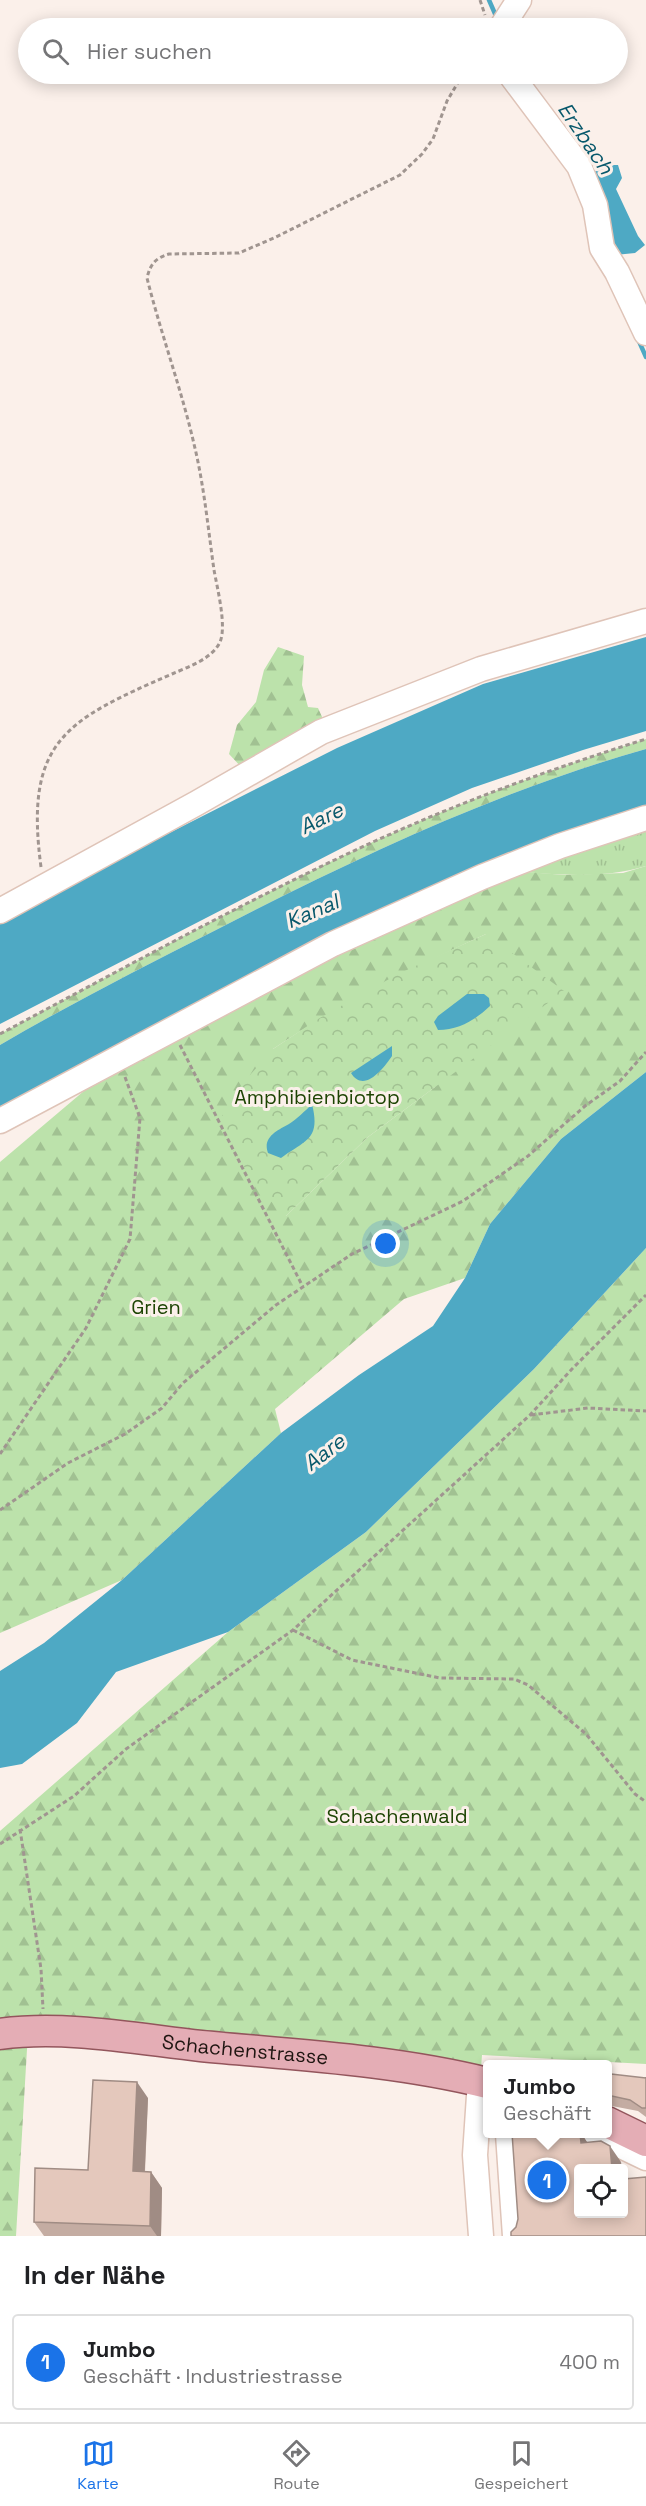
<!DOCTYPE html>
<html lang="de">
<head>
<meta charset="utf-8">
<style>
	body { margin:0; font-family:"Space Grotesk",sans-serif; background:#f2f2f2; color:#202124 }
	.controls { position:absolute; right:18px; bottom:18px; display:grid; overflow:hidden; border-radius:6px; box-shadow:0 3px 15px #0003 }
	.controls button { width:54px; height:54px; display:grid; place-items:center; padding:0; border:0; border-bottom:2px solid #e0e0e0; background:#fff; color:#202124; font:30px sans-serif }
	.you { position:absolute; left:386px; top:1244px; width:21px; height:21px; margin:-15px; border:4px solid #fff; border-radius:50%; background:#1a73e8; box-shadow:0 0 0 9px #1a73e833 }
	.badge { display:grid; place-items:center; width:39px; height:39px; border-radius:50%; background:#1a73e8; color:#fff; font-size:20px; font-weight:700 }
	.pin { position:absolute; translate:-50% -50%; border:3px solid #fff; box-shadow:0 2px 6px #0006 }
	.popup { position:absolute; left:483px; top:2060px; width:129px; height:78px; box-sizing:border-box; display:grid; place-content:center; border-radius:6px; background:#fff; filter:drop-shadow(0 2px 4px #0005); font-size:20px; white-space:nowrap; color:#757577 }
	.popup b { font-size:22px; color:#202124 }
	.popup::after { content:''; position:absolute; left:50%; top:100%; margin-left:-12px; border:12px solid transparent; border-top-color:#fff }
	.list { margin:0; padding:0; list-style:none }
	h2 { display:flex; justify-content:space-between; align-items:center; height:78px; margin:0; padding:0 24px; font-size:26px }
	h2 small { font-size:20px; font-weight:400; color:#757577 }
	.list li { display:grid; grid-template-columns:39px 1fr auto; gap:18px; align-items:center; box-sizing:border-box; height:96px; margin:0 12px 12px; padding:0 12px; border:2px solid #e0e0e0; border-radius:6px }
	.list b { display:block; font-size:22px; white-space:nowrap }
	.list p { margin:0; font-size:20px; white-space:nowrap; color:#757577 }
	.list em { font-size:20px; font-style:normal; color:#757577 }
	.icon { flex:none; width:33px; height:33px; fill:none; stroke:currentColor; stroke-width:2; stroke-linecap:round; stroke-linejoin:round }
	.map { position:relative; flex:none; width:646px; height:2236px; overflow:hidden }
	.search { position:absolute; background:#fff; box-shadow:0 3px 15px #0003; left:18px; right:18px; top:18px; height:66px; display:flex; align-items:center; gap:15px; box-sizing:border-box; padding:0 21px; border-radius:33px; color:#757577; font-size:22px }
	.sheet { height:186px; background:#fff }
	nav { display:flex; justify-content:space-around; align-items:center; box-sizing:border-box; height:84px; border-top:2px solid #e0e0e0; background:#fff; font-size:16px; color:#757577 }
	nav a { display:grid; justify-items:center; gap:3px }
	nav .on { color:#1a73e8 }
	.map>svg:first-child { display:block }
</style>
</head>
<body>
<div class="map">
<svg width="646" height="2236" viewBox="0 0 646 2236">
	<defs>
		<pattern id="grass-tufts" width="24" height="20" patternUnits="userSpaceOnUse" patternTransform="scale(1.5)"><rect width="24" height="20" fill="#bce2ab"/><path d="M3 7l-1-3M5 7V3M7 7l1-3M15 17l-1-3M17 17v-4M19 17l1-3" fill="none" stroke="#a1c192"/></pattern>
		<pattern id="forest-firs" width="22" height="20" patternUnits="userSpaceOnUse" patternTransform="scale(1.5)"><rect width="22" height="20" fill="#bce2ab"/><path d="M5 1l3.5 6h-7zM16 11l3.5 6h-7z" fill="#a1c192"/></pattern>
		<pattern id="park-crowns" width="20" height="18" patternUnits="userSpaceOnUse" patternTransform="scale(1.5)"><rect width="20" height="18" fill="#bce2ab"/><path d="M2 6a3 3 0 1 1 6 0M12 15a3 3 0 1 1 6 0" fill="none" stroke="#a1c192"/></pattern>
	</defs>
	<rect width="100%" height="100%" fill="#fbf0ea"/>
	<path fill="url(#grass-tufts)" d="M646,827V866C603,879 558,875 514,871Z"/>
	<path fill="url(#forest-firs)" fill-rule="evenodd" d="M278,647L304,656L302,685L308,707L318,708L323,719L243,769L229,754L237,725L256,702L264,670Z
		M646,739V749C497,791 354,859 216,930C143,967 70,1004 0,1045V1034C124,968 247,900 375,841C463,801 554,768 646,739Z
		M646,866V1072L561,1139L490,1224L465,1278L404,1299L275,1409L281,1433L122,1580L0,1633V1162L117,1063L336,949L514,871L565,875L623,873ZM486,934L435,1087L368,1137L286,1216L273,1049C341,1003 412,968 486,934Z
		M646,1248V2064L482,2055L480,2081L28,2032L16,2236H0V1831L228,1632L366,1532L534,1369Z"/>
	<path fill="url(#park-crowns)" d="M486,934L564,991L368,1137L286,1216L257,1187L217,1124L242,1084L273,1049L318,1019L398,974Z"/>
	<path fill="#4ea9c4" d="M606,165H618L622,178L616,189L638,236L645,245L635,253L615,255L594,172Z
		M646,637V731L583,750L472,788L375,831L0,1024V923L110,863L337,748L483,684Z
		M646,749V806L0,1112V1045C70,1004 143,967 216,930C354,859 497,791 646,749Z
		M467,994H484L489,998L490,1006C475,1020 459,1030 438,1030L434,1022L438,1016Z
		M392,1046V1056C384,1068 364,1094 351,1073Z
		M646,1072V1248L534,1369L366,1532L228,1632L116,1672L77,1723L22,1764L0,1768V1671L44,1643L122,1580L281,1433L359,1375L433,1326L465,1278L490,1224L561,1139Z
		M312,1104C321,1140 305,1140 281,1158L268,1153C262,1137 278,1130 289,1124C297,1119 305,1111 312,1104Z"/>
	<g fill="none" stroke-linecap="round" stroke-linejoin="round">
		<path stroke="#4ea9c4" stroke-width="4.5" d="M489,0L496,16
			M638,339L646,357"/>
		<defs>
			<path id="minor" d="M501,28L519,0
				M510,74L579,166L595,205L602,248L617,272L646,333
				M0,911L197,803L321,732L481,669L646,621
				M0,1121L333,944L482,877L560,846L646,818
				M480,2081L475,2155L481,2236
				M508,2134L515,2236
				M596,2134L646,2158"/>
			<g id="major">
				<path id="s1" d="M0,2034C64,2025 137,2039 201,2046C296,2055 394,2060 487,2083"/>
				<path d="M607,2122L646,2141"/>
			</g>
		</defs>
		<use href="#minor" stroke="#dfc4b8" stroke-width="27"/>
		<use href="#major" stroke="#93555c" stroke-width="33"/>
		<path stroke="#a09590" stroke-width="3" stroke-dasharray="4.5 3" stroke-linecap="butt" d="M480,0L485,15
			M41,867C24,741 66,720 172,674C188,667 212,659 220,642C227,626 217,587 214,570C208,528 204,485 194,444C181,388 161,334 147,278C150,265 155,258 169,254L239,253L276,237L400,175L422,154L433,139L447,101L463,74
			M0,1034C124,968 247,900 375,841C463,801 554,768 646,739
			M180,1045L303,1287
			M531,1415L588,1408L646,1411
			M0,1454L86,1328L130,1239L140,1118L125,1077
			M0,1510L68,1463L125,1434L162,1408L183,1383L276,1305L352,1254L463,1201L528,1156L585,1106L620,1081L646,1052
			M293,1630L352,1660L440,1678L514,1679L528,1685L586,1734L635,1794L646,1802
			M20,1829L41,1969L43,2009
			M0,1844L74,1796L126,1749L293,1630L530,1415L572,1369L646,1295"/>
		<use href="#minor" stroke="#fff" stroke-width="24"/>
		<use href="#major" stroke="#e4adb5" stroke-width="30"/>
	</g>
	<path fill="#c4aca2" d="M607,2077L646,2078V2077V2117L638,2111L612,2106L607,2099Z
		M148,2098L145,2172H151L162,2188L161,2236H44L34,2222L88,2170Z"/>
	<path fill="#a08c84" d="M137,2082L148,2098L144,2187L133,2171Z
		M580,2133H581L591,2148L581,2143Z
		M610,2146L621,2162L622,2169H612Z
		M151,2172L162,2188L161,2236H157L150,2226Z"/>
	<path fill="#e4c8bc" stroke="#a08c84" stroke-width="1.5" d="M611,2074L646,2078V2077V2108H642L630,2100L607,2095V2077H611Z
		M93,2080L137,2082L133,2171L151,2172L150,2226L34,2222L35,2168L88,2170Z
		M512,2133H580L581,2143L601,2141L610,2146L612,2169H579V2214H624V2179L646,2177V2236H511V2232L516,2227L518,2219Z"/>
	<g text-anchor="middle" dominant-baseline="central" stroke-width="6" stroke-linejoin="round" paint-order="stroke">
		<g font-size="20" fill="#1d4403" stroke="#fbf0ea">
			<text x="317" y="1097">Amphibienbiotop</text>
			<text x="156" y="1307">Grien</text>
			<text x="397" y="1816">Schachenwald</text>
		</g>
		<g font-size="20" fill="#1f1511" stroke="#fbf0ea">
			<text stroke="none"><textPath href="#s1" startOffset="246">Schachenstrasse</textPath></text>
		</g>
		<g font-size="21" font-style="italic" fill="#08586b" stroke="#fbf0ea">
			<text transform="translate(586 138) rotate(56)">Erzbach</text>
			<text transform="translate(321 818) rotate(-26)">Aare</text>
			<text transform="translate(312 911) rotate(-23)">Kanal</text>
			<text transform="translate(324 1452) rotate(-38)">Aare</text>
		</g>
	</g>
</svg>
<div class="controls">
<button><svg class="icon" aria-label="locate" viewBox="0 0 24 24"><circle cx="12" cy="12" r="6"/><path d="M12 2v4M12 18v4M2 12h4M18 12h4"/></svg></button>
</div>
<div class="you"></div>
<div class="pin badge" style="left:547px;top:2180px">1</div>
<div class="popup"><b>Jumbo</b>Geschäft</div>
<div class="search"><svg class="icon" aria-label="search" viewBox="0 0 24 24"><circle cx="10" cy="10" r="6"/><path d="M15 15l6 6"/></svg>Hier suchen</div>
</div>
<section class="sheet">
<h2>In der Nähe<small></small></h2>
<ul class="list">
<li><span class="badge">1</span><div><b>Jumbo</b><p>Geschäft · Industriestrasse</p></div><em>400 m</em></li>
</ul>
</section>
<nav>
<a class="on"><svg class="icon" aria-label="map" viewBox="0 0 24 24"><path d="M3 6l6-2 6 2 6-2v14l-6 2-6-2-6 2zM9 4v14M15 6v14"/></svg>Karte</a>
<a><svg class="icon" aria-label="directions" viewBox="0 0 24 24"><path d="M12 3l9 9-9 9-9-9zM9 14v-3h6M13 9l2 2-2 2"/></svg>Route</a>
<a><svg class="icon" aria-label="saved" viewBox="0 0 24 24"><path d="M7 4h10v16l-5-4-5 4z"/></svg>Gespeichert</a>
</nav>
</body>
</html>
